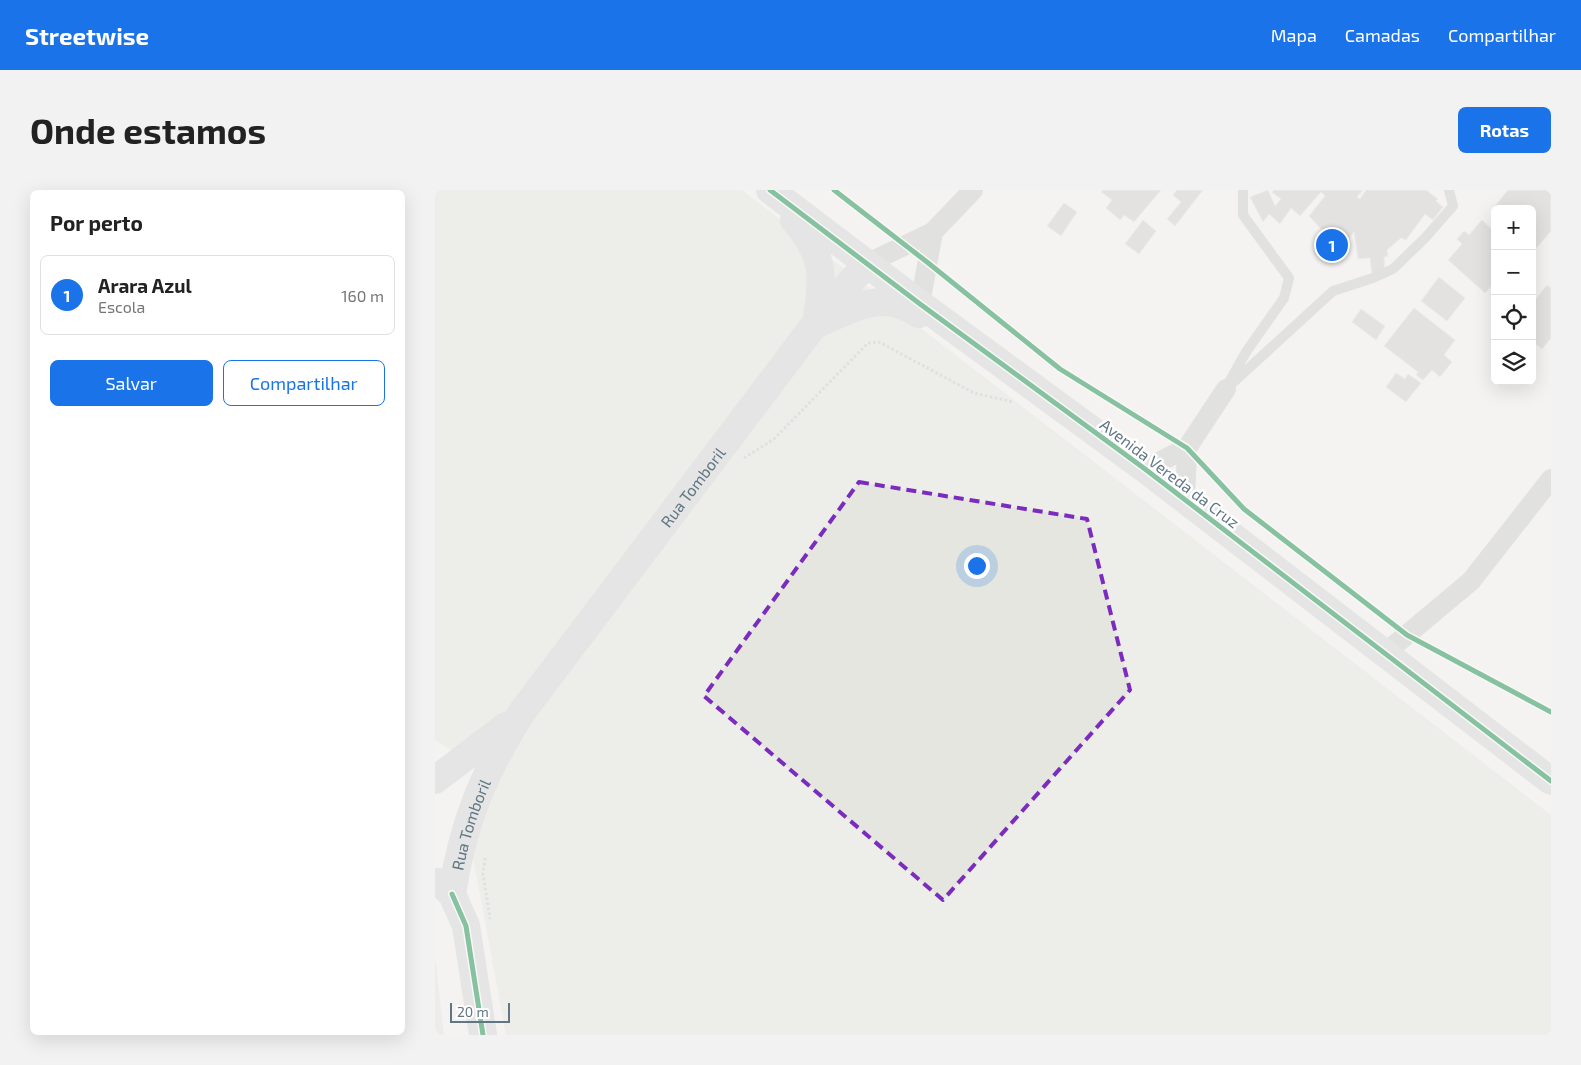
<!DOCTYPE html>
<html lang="pt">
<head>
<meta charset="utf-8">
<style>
	body { margin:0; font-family:"Exo 2",sans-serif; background:#f2f2f2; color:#222 }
	.controls { position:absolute; right:15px; top:15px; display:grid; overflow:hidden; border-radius:8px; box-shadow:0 5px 20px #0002 }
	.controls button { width:45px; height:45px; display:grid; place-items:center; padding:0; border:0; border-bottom:1px solid #e0e0e0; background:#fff; color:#222; font:25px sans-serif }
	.scale { position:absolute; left:15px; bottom:12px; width:60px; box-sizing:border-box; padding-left:5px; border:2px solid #617684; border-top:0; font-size:14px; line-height:18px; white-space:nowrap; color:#617684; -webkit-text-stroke:4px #fff; paint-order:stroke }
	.you { position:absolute; left:541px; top:375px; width:18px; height:18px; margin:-12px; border:4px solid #fff; border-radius:50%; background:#1a73e8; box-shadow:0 0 0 8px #1a73e833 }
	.badge { display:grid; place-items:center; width:32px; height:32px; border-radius:50%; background:#1a73e8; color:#fff; font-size:16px; font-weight:700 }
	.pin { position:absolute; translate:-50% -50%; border:2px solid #fff; box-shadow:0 1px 5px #0006 }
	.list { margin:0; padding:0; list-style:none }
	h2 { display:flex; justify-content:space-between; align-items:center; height:65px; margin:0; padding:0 20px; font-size:21px }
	h2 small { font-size:16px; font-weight:400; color:#767676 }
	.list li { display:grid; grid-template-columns:32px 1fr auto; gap:15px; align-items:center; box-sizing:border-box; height:80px; margin:0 10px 10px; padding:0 10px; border:1px solid #e0e0e0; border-radius:8px }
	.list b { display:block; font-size:19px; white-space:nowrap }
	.list p { margin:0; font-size:16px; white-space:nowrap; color:#767676 }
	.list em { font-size:16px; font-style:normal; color:#767676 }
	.actions { display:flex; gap:10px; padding:15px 20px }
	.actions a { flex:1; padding:11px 0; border:1px solid #1a73e8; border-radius:8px; text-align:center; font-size:18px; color:#1a73e8 }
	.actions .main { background:#1a73e8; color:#fff }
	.icon { flex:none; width:28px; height:28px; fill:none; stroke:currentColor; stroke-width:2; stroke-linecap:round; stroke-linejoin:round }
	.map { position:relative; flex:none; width:1116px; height:845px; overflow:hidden; border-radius:8px }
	header { display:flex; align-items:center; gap:30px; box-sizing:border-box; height:70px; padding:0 25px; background:#1a73e8; color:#fff }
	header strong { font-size:24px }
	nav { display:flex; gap:28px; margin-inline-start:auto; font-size:18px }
	.intro { display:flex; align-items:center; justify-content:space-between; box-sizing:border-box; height:120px; padding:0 30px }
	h1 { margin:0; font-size:35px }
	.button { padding:12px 22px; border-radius:8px; background:#1a73e8; color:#fff; font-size:18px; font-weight:700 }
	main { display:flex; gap:30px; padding:0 30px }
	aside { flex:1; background:#fff; border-radius:8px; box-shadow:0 5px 20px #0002 }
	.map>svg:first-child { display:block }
</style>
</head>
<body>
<header>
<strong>Streetwise</strong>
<nav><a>Mapa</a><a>Camadas</a><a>Compartilhar</a></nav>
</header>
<div class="intro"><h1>Onde estamos</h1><a class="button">Rotas</a></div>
<main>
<aside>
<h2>Por perto<small></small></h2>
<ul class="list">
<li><span class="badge">1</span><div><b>Arara Azul</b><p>Escola</p></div><em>160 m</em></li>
</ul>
<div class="actions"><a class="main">Salvar</a><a>Compartilhar</a></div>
</aside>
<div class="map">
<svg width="1116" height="845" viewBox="0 0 1116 845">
	<rect width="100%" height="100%" fill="#f4f3f1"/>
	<path fill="#e4e5e3" d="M0,767L9,845H0Z"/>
	<path fill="#e4e6df" d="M0,0H307L1116,625V845H71L37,661L60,588L0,550Z"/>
	<path fill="#cecfcf" stroke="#e3e2e1" d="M668,0H726L699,32L689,25L685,30L671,18L677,10L666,2Z
		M742,0H768L740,36L732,29L746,12L738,5Z
		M833,0L840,16L846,9L837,2L839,0H928L922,7L925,9L931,0H991L1003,9L1001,11L1008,17L998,30L990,24L971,50L966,48L952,60L953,66L949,67L950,84L937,85L935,68L923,69L919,42L904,63L893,54L900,46L886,39L874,26L890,6L886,2L865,26L856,18L845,34L834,24L828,32L815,7Z
		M1073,0H1111L1116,4V41L1097,63V19H1087L1082,14L1078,19H1064L1060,16Z
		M629,13L642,22L626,46L612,36Z
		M708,30L721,41L704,64L690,54Z
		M1047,30L1060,42V92L1050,103L1013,70L1027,54L1022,49L1029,41L1034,45Z
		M1004,87L1030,108L1012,131L986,111Z
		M1112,95L1116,98V148L1107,159L1097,151V114Z
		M979,118L1020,150L1009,165L1017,172L1005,187L997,180L988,190L981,185L983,182L949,156Z
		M926,119L950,136L941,150L917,132Z
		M961,183L970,189L973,184L986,193L971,212L951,197Z"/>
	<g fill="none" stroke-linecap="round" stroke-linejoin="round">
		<path stroke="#c9cacb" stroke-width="3" stroke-dasharray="2.5 2.5" stroke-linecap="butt" d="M309,268L339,249L433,153L444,152L539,203L578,212
			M50,668L48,684L55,729"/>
		<path stroke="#cbcccc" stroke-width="10" d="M793,194L811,162L849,108L854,88L808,25V0
			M791,199L898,101L938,88L958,79L990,48L1018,16L1014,0"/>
		<path stroke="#cbcccc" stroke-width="20" d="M431,74L498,42L538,0
			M485,114L498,42
			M710,279L752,258L791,199
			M750,310L752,258
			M950,463L1036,391L1116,289"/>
		<g stroke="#d1d4d5" stroke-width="28">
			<path d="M335,0L485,114L710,279L1116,591"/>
			<path d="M359,30C390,64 389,89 381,133"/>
			<path d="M384,133C421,117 446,100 484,124"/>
			<path d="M0,590L71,536"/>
			<path d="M3,692L17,704L31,736L48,845"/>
			<path id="s1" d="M17,704C28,632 48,584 87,522L380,134L431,74"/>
		</g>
		<defs>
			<path id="cycleway" d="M335,0L485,114L710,279L1116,591
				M399,0L492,72L625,179L752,258L809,319L972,445L1116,522
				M17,704L31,736L48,845"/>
		</defs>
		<use href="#cycleway" stroke="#fff" stroke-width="8"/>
		<use href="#cycleway" stroke="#00873e" stroke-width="5"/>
	</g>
	<path d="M0 0H1116V845H0ZM424,292L652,329L695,500L508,710L269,506Z" fill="#f4f3f1" fill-opacity=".55" fill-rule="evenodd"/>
	<path fill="none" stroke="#7b2cbf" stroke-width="4" stroke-dasharray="10 6" stroke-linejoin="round" d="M424,292L652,329L695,500L508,710L269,506Z"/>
	<g text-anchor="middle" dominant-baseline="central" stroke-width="5" stroke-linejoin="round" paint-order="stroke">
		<g font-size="16" fill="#617684" stroke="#fff">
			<text transform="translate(735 283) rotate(37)">Avenida Vereda da Cruz</text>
			<text stroke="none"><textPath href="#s1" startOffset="479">Rua Tomboril</textPath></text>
			<text stroke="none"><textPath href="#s1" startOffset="72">Rua Tomboril</textPath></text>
		</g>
	</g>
</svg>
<div class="controls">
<button>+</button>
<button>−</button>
<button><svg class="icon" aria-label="locate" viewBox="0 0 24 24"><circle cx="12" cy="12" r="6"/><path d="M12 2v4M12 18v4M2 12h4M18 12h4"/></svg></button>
<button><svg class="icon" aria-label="layers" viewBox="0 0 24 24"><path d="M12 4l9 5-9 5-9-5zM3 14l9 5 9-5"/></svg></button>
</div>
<div class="scale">20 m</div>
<div class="you"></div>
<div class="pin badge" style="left:897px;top:55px">1</div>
</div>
</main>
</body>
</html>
